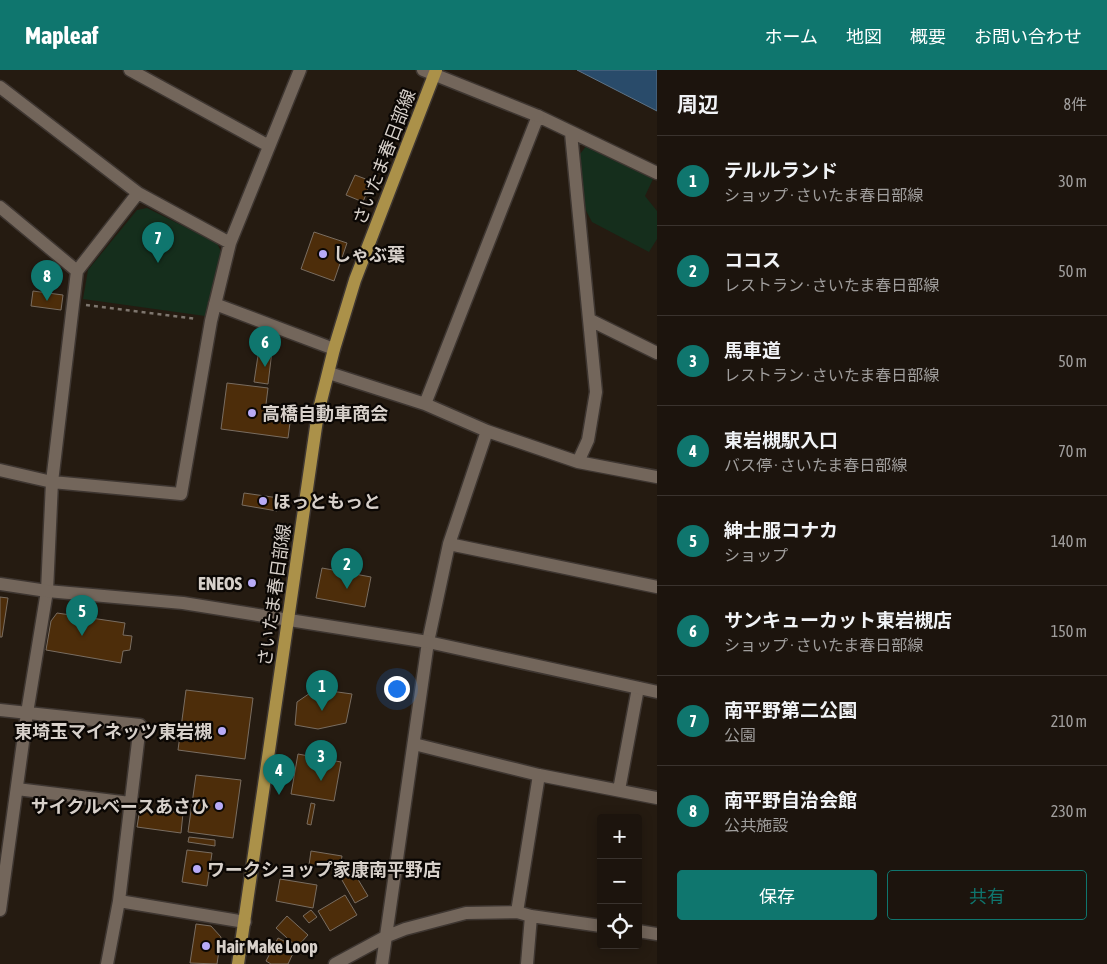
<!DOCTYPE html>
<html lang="ja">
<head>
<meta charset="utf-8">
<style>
	body { margin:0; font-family:"Asap Condensed","Noto Sans JP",sans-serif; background:#251d16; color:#f1f3f6 }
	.controls { position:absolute; right:15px; bottom:15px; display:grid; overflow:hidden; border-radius:5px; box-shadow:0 2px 12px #0003 }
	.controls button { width:45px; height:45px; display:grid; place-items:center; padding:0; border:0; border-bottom:1px solid #3a332e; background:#1c140d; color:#f1f3f6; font:25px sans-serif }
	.you { position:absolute; left:396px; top:618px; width:18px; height:18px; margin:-12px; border:4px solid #fff; border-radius:50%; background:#1a73e8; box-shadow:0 0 0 8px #1a73e833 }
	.badge { display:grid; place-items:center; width:32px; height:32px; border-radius:50%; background:#0f766e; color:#fff; font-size:16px; font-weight:700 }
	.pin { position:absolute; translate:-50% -41px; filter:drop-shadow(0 1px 2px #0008) }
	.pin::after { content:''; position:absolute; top:26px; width:18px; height:15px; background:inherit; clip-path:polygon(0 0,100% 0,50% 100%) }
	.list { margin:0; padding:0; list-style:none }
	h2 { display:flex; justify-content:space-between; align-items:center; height:65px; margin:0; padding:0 20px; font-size:21px }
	h2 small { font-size:16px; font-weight:400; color:#a09e9d }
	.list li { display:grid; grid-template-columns:32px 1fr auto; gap:15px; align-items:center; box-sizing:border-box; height:90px; padding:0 20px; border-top:1px solid #3a332e }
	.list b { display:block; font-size:19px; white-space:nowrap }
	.list p { margin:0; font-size:16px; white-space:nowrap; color:#a09e9d }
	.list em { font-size:16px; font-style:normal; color:#a09e9d }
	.actions { display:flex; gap:10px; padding:15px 20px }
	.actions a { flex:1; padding:11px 0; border:1px solid #0f766e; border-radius:5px; text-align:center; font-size:18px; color:#0f766e }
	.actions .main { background:#0f766e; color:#fff }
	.icon { flex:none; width:28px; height:28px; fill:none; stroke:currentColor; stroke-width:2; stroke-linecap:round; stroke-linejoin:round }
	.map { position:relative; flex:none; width:657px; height:894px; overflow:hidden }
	header { display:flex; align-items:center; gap:30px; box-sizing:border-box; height:70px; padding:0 25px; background:#0f766e; color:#fff }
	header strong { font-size:24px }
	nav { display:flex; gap:28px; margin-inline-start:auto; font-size:18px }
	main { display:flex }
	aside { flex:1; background:#1c140d }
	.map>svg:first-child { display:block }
</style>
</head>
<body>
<header>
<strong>Mapleaf</strong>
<nav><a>ホーム</a><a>地図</a><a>概要</a><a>お問い合わせ</a></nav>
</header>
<main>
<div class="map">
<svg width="657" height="894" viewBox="0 0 657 894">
	<rect width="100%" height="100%" fill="#251b11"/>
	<path fill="#152e1c" d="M587,75L653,109L645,126L657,141V169L649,182L592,152L582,133L580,84Z
		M147,138L217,173L223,186L205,246L83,229L88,200L137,140Z"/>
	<path fill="#294b6a" stroke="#5d7387" d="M577,0H657V41Z"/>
	<path fill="#4d2d0a" stroke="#796d61" d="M355,105L371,111L363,132L346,125Z
		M314,162L347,173L334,211L301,199Z
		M33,221L63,225L61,240L31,236Z
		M259,279L272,281L268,314L254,312Z
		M227,313L268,318L265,342L291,345L288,368L221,359Z
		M244,423L279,428L277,441L242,435Z
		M322,498L371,507L365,537L316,528Z
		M0,527L8,528L2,567H0Z
		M57,543L125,553L123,565L132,566L130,580L123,581L121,593L46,580L51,551Z
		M316,619L352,624L346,653L318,659L295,655L297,632Z
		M186,620L253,628L245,689L178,680Z
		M298,684L341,692L334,731L291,724Z
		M196,705L241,710L233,768L188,762Z
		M311,733L315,734L311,755L307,754Z
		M140,738L183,743L181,763L137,757Z
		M189,767L215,770V776L188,772Z
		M187,780L212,783L207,816L182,812Z
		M311,781L342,786L340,799L309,795Z
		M350,796L368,826L355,833L338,803Z
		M280,809L317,815L313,838L276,831Z
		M345,825L357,845L330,861L318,841Z
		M311,840L317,847L309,853L303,846Z
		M287,846L308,865L297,877L276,858Z
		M196,854L211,856L221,867L217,894L190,893Z
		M278,868L296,877L288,894H271L266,891Z"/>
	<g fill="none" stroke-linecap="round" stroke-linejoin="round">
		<defs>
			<path id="street" d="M130,0L269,76
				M0,17L138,123L230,173
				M571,63L596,322L588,370L578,392
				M0,137L77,201
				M215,234L334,279
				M590,250L657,283
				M329,303L425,334L487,361L578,392L657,407
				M425,334L538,46L657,103
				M0,400L52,412L181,424L211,251L230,173L300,0
				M449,474L657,517
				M0,640L140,655L119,831L107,894
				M414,674L539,705L657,728
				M17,719L130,733
				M619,720L638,618
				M119,831L245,852
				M0,840L27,643L47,521L52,412L77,201L138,123
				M517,842L539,705
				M638,861L657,864
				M335,894L385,867L405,859L466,843L517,842L531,846L601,856
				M382,894L428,572L449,474L487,361
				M527,894L531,846"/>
			<path id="secondary" d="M423,0L538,46
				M0,514L47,521L183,533L428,572L657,622"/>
			<path id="primary" d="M238,894L318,343L334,279L355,210L436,0"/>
		</defs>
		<use href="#street" stroke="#3e3631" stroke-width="15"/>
		<use href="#secondary" stroke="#3e3631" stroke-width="15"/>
		<use href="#primary" stroke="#3e3631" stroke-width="15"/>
		<path stroke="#7e766e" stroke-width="2.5" stroke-dasharray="4 4" stroke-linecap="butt" d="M86,235L197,249"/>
		<use href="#street" stroke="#73665b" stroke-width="12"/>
		<use href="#secondary" stroke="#73665b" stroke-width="12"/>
		<use href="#primary" stroke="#ab9149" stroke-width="12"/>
	</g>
	<g fill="#b8abf7" stroke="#0b0704" stroke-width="2">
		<circle cx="323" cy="184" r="5"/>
		<circle cx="252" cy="343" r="5"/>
		<circle cx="263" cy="431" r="5"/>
		<circle cx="252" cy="513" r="5"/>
		<circle cx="222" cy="661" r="5"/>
		<circle cx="219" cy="736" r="5"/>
		<circle cx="197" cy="799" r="5"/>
		<circle cx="206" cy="876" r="5"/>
	</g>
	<g text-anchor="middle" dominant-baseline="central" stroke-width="4.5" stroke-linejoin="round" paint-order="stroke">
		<g font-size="18" fill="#d7d0ca" stroke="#0b0704">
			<text transform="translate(384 87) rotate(-69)">さいたま春日部線</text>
			<text transform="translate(274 525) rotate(-82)">さいたま春日部線</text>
		</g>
		<g font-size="18" font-weight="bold" fill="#d7d0ca" stroke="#0b0704" text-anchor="start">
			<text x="333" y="184">しゃぶ葉</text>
			<text x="262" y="343">高橋自動車商会</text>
			<text x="273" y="431">ほっともっと</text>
			<text x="242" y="513" text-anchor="end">ENEOS</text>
			<text x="212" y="661" text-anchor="end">東埼玉マイネッツ東岩槻</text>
			<text x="209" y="736" text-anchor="end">サイクルベースあさひ</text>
			<text x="207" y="799">ワークショップ家康南平野店</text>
			<text x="216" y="876">Hair Make Loop</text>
		</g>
	</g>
</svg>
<div class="controls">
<button>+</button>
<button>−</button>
<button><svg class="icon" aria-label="locate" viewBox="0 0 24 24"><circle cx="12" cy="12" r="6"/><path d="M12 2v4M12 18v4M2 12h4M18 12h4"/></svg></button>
</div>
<div class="you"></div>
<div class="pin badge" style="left:322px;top:641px">1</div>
<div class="pin badge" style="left:347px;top:519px">2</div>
<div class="pin badge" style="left:321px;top:711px">3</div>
<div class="pin badge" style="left:279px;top:725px">4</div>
<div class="pin badge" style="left:82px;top:566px">5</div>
<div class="pin badge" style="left:265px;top:297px">6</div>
<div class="pin badge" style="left:158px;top:193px">7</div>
<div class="pin badge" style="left:47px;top:231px">8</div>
</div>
<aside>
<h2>周辺<small>8件</small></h2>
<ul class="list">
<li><span class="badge">1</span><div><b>テルルランド</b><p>ショップ · さいたま春日部線</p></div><em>30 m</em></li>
<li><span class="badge">2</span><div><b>ココス</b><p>レストラン · さいたま春日部線</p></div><em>50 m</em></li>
<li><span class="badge">3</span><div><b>馬車道</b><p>レストラン · さいたま春日部線</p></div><em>50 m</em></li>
<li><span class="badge">4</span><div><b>東岩槻駅入口</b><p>バス停 · さいたま春日部線</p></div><em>70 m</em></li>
<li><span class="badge">5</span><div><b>紳士服コナカ</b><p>ショップ</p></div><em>140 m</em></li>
<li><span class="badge">6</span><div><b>サンキューカット東岩槻店</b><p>ショップ · さいたま春日部線</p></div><em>150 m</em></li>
<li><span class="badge">7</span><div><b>南平野第二公園</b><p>公園</p></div><em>210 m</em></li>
<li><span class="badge">8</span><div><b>南平野自治会館</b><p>公共施設</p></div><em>230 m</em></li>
</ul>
<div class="actions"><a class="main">保存</a><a>共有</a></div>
</aside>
</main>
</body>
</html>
